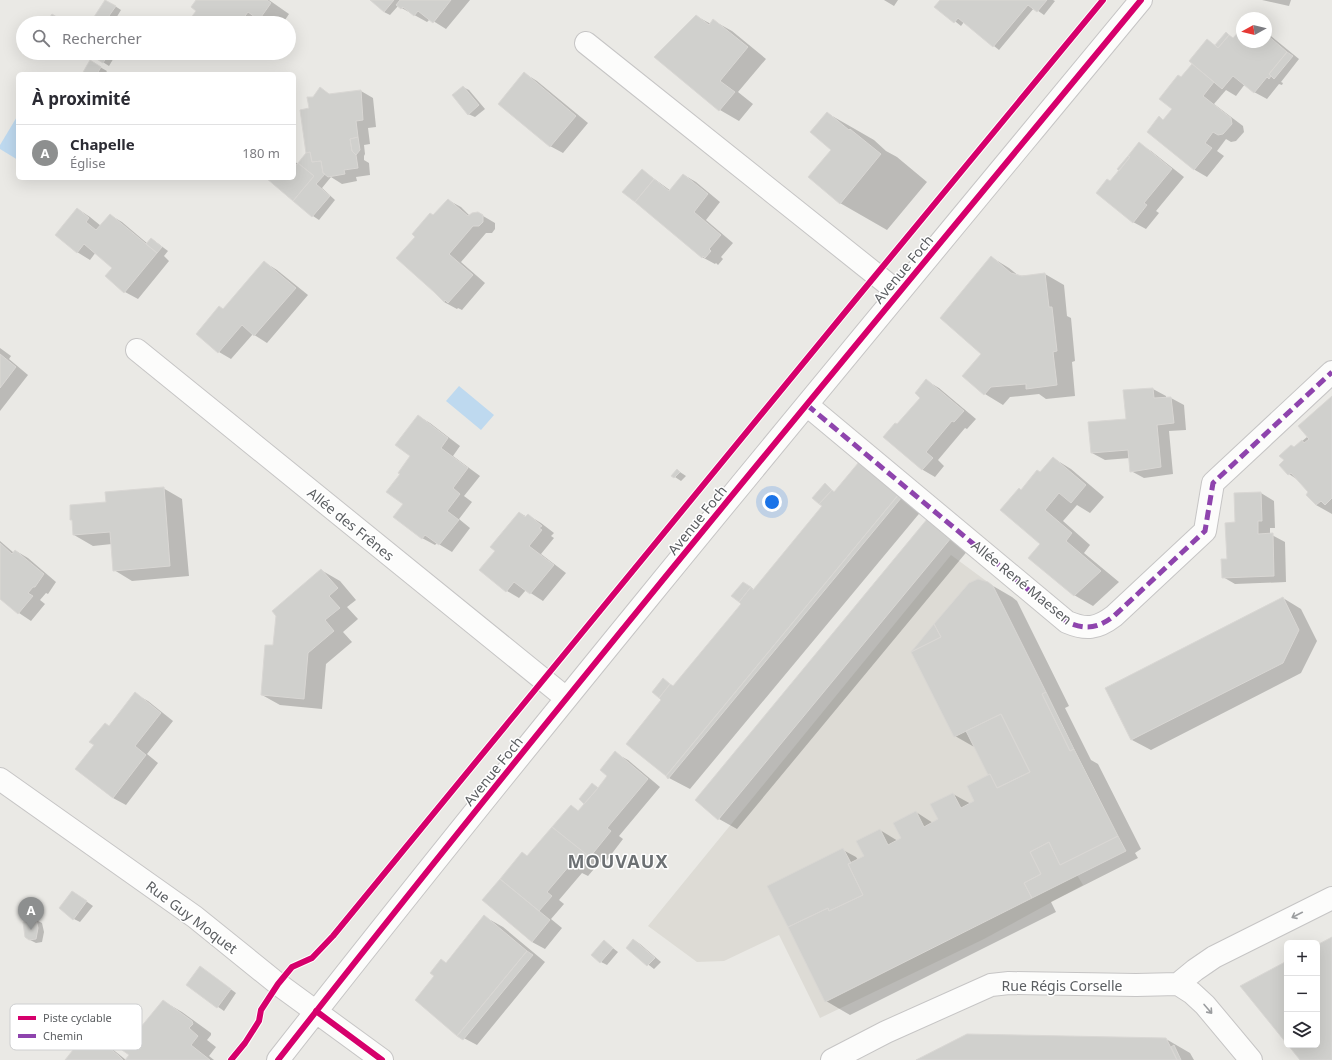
<!DOCTYPE html>
<html lang="fr">
<head>
<meta charset="utf-8">
<style>
	body { margin:0; font-family:"Noto Sans",sans-serif; background:#f7f7f7; color:#2b2b33 }
	.controls { position:absolute; right:12px; bottom:12px; display:grid; overflow:hidden; border-radius:6px; box-shadow:0 4px 16px #0002 }
	.controls button { width:36px; height:36px; display:grid; place-items:center; padding:0; border:0; border-bottom:1px solid #e1e1e2; background:#fff; color:#2b2b33; font:20px sans-serif }
	.compass { position:absolute; left:1236px; top:12px; width:36px; height:36px; border-radius:50%; background:#fff; box-shadow:0 4px 16px #0002; rotate:262deg }
	.you { position:absolute; left:772px; top:502px; width:14px; height:14px; margin:-10px; border:3px solid #fff; border-radius:50%; background:#1a73e8; box-shadow:0 0 0 6px #1a73e833 }
	.badge { display:grid; place-items:center; width:26px; height:26px; border-radius:50%; background:#8d8f8f; color:#fff; font-size:13px; font-weight:700 }
	.pin { position:absolute; translate:-50% -33px; filter:drop-shadow(0 1px 2px #0008) }
	.pin::after { content:''; position:absolute; top:21px; width:14px; height:12px; background:inherit; clip-path:polygon(0 0,100% 0,50% 100%) }
	.list { margin:0; padding:0; list-style:none }
	h2 { display:flex; justify-content:space-between; align-items:center; height:52px; margin:0; padding:0 16px; font-size:17px }
	h2 small { font-size:13px; font-weight:400; color:#7c7c81 }
	.list li { display:grid; grid-template-columns:26px 1fr auto; gap:12px; align-items:center; box-sizing:border-box; height:56px; padding:0 16px; border-top:1px solid #e1e1e2 }
	.list b { display:block; font-size:15px; white-space:nowrap }
	.list p { margin:0; font-size:13px; white-space:nowrap; color:#7c7c81 }
	.list em { font-size:13px; font-style:normal; color:#7c7c81 }
	.icon { flex:none; width:22px; height:22px; fill:none; stroke:currentColor; stroke-width:2; stroke-linecap:round; stroke-linejoin:round }
	.map { position:relative; flex:none; width:1332px; height:1060px; overflow:hidden }
	.search { position:absolute; background:#fff; box-shadow:0 4px 16px #0002; left:16px; top:16px; width:280px; height:44px; display:flex; align-items:center; gap:10px; box-sizing:border-box; padding:0 14px; border-radius:22px; color:#7c7c81; font-size:15px }
	.panel { position:absolute; background:#fff; box-shadow:0 4px 16px #0002; left:16px; top:72px; width:280px; height:108px; border-radius:6px }
	.map>svg:first-child { display:block }
</style>
</head>
<body>
<div class="map">
<svg width="1332" height="1060" viewBox="0 0 1332 1060">
	<rect width="100%" height="100%" fill="#eae9e5"/>
	<path fill="#dddbd5" d="M951,555L993,586L1126,851L1077,875L1083,885L984,939L820,1018L779,935L724,961L697,962L648,926Z"/>
	<path fill="#bed9ef" d="M18,115V160L0,149V145Z
		M459,386L494,415L481,430L446,401Z"/>
	<path fill="#0003" d="M198,0H269L289,14L283,23H188L197,10Z
		M371,0H470L446,29L430,19L427,22L398,6L390,15L384,12Z
		M884,0H898L894,6Z
		M941,0H1053L1055,1L1044,15L1034,8L999,50L964,22L961,26L936,6Z
		M1262,0H1291L1289,6Z
		M112,4L121,10L113,23H91Z
		M696,16L711,24L714,21L732,31L766,59L738,92L753,104L739,121L720,110L655,57Z
		M1242,30V42H1266V32L1299,59L1281,82L1283,83L1282,85L1279,84L1267,99L1254,92L1245,84L1236,96L1226,90L1214,104L1243,126L1244,132L1236,141L1231,142L1226,139L1217,151L1224,156L1207,177L1195,170L1148,132L1159,118L1164,120L1173,109L1181,78L1193,64L1207,40L1216,46L1226,33L1234,39Z
		M89,53H111L115,56L109,66Z
		M230,53H245L241,59Z
		M91,62L107,71L105,74H83Z
		M524,73L537,81L588,123L563,153L550,146Z
		M463,87L469,90L485,109L475,117L468,114Z
		M320,89L331,95L361,91L373,98L376,127L368,128L370,144L364,145L365,154L364,156V160L369,163L370,175L356,177L357,181L342,184L331,177L322,188L335,200L319,220L313,216L267,178H294V161L298,164L307,153L310,109L314,98Z
		M827,113L874,140L886,151L897,157L927,182L887,230L840,203Z
		M1139,144L1151,151L1184,177L1156,211L1159,213L1146,229L1133,222L1111,182Z
		M642,170L671,191L684,175L696,182L720,202L706,220L733,243L721,257L723,259L718,265L716,263L715,264L702,257Z
		M448,200L461,207L470,216L478,213L495,223V229L492,233H486L461,262L485,283L462,310L458,308L457,309L444,302L434,216Z
		M78,209L90,217L101,226L110,215L122,222L148,244L152,239L168,251L164,256L169,261L138,299L125,292L106,276L114,267L96,252L90,260L77,252Z
		M991,257L1009,268L1019,276L1045,274L1064,285L1067,316L1071,318L1075,361L1072,362L1075,396L1046,399L1039,394L1010,397L1003,405L985,394L964,376L983,354Z
		M264,262L277,270L308,295L267,343L253,334L231,359L219,352L224,310Z
		M0,348L11,356L9,359L28,375L0,411Z
		M927,381L939,388L976,419L967,429L965,428L938,460L944,466L935,477L923,470L884,437L898,425L922,398Z
		M1153,389L1166,396V399L1171,398L1184,405L1186,430L1169,431L1173,474L1144,478L1131,471L1130,458L1105,460L1092,453L1127,420L1124,391Z
		M1332,398V514L1316,505L1310,492L1298,480L1289,474L1280,465L1294,448L1307,437L1311,440Z
		M418,416L430,423L460,446L453,456L480,476L464,496L472,502L459,519L470,528L452,552L437,543L435,545L422,538L404,504L401,474L411,456Z
		M1053,458L1071,469L1104,497L1090,513L1077,505L1063,521L1090,545L1084,553L1119,582L1093,606L1074,595L1042,544L1022,491L1040,473Z
		M860,463L923,509L690,789L669,778L627,744L663,700V680L674,687L743,604L750,586L754,590L823,506L825,485L835,492Z
		M677,470L686,476L681,481L672,475Z
		M163,488L182,499L189,576L132,581L114,570L112,544L93,546L74,535L73,521L71,519L107,503Z
		M1261,493L1274,501L1275,528H1270V534L1285,542L1286,582L1235,584L1223,577L1236,523L1235,494Z
		M520,513L527,517L528,515L541,523L554,533L551,536L554,538L541,554L566,573L543,601L526,590L519,598L507,591L496,551Z
		M928,520L969,549L737,829L719,819Z
		M0,541L14,553L16,551L28,558L56,582L48,594L46,593L40,600L45,604L31,621L19,613L0,598Z
		M321,570L340,581L356,600L347,607L358,619L343,632L352,642L326,664L322,709L280,705L262,695L274,646Z
		M988,583L1012,597L1017,601L1069,706L1065,708L1091,760L1098,764L1141,849L1135,853L1138,858L1051,902L1056,912L850,1015L826,1001L843,850L856,857L858,860L865,857L880,830L898,841L902,839L916,812L933,823L939,820L931,805L953,794L971,804L976,802L990,775L976,748L955,736Z
		M1283,598L1301,609L1317,641L1301,673L1151,750L1132,740L1106,689Z
		M135,694L148,701L173,721L147,754L158,763L126,805L113,798L76,769Z
		M615,753L628,760L660,787L619,836L623,839L604,864L600,862L588,876L582,873L559,900L564,904L551,919L562,928L545,949L532,942L484,900L523,853L528,857L571,806L579,811L585,804L580,799L592,784L599,788L609,776Z
		M73,892L93,906L80,922L74,919Z
		M485,917L503,927L545,962L477,1045L458,1035L446,963Z
		M36,920L42,923L44,932L42,942L36,943L30,940Z
		M634,940L640,944L661,962L654,969L627,948Z
		M604,941L618,952L607,965L601,962Z
		M206,971L236,993L224,1011L187,985Z
		M163,1001L182,1012L211,1033V1035L207,1040L216,1047L209,1056L214,1060H127Z
		M89,1033L101,1040L126,1060H66Z
		M1166,1039L1190,1053L1194,1060H918Z"/>
	<path fill="#d0d0cd" stroke="#d9d7d4" d="M105,0L116,6L104,23H90Z
		M196,0H267L271,3L259,20L248,12L240,23H187L196,11L191,7Z
		M370,0H394L384,12Z
		M400,0H451L433,23L418,11L414,16L403,7L401,9L396,5Z
		M940,0H1047L1037,12L1028,5L993,47L958,18L954,23L934,7Z
		M52,14L66,23H46Z
		M696,15L709,25L713,19L748,47L720,81L735,92L719,111L654,57Z
		M1242,28V42H1266V34L1287,52L1269,74L1271,76L1269,79L1267,77L1254,93L1233,76L1222,89L1189,61L1207,39L1218,48L1229,35L1233,38Z
		M1226,32L1229,35L1218,48L1215,45Z
		M1287,52L1293,56L1274,79L1269,74Z
		M87,53H109L103,63Z
		M90,60L101,67L97,74H82Z
		M1192,64L1214,82L1203,96L1231,118L1232,124L1223,134L1218,135L1213,132L1205,143L1212,148L1194,170L1147,132L1159,116L1163,120L1172,109L1159,99L1178,75L1181,77Z
		M524,72L576,116L550,147L498,104Z
		M463,86L479,105L468,115L452,95Z
		M320,87L329,94L361,90L363,120L356,121L358,137L350,139L352,151L356,155L358,168L344,170L345,174L328,177L323,173L321,161L312,162L310,152L306,153L300,110L309,108L307,97H313Z
		M827,112L849,130L850,129L881,154L840,204L808,177L831,150L810,132Z
		M358,137L360,150L356,155L352,151L350,139Z
		M1139,142L1172,169L1144,203L1147,205L1133,223L1096,193L1107,179L1110,181L1130,157L1128,156Z
		M310,152L312,162L321,161L323,173L325,174L316,184L330,196L312,217L293,201L314,176L298,163L306,153Z
		M1128,156L1130,157L1119,171L1117,169Z
		M294,163L297,165L298,163L314,176L293,201L266,178H294Z
		M642,169L654,179L635,202L622,192Z
		M683,174L708,194L694,212L721,235L709,249L711,251L705,258L703,256L702,258L635,202L654,179L669,191Z
		M448,199L468,216L472,213L478,212L483,215V222L479,226H473L449,254L473,275L448,303L445,300L444,302L434,292L396,258L415,237L412,234L430,213L433,215Z
		M77,208L89,218L86,222L96,230L110,214L157,253L124,293L105,276L112,268L84,244L77,253L55,235Z
		M151,238L162,247L157,253L146,244Z
		M991,256L1011,273L1022,276L1045,273L1049,307H1052L1057,351L1053,352L1057,385L1026,389V384L991,387L984,395L962,376L981,354L940,318Z
		M264,261L296,288L254,336L242,325L218,353L196,334L219,306L223,309Z
		M0,354L16,367L0,388Z
		M926,379L964,411L954,422L952,421L926,452L933,458L922,470L883,437L895,423L897,424L920,398L915,393Z
		M1153,388L1154,398L1171,397L1174,423L1157,425L1161,467L1130,472L1128,450L1091,453L1088,422L1126,419L1123,390Z
		M1332,396V498L1325,505L1321,501L1316,505L1306,495L1308,492L1291,473L1288,475L1279,465L1284,460L1279,456L1291,445L1294,447L1302,440L1304,443L1309,439L1298,426Z
		M418,415L448,438L441,448L468,468L453,488L460,494L447,511L459,520L439,545L425,535L422,539L393,517L403,504L386,492L400,474L398,473L410,456L395,445Z
		M1053,457L1086,485L1071,503L1059,493L1045,510L1072,533L1066,541L1101,571L1074,596L1028,558L1040,544L1000,510L1019,488L1021,490L1037,470L1040,472Z
		M859,462L899,494L666,776L626,744L661,700L659,698L670,684L673,686L741,604L739,602L751,587L753,590L822,506L819,504L832,490L834,492Z
		M677,469L680,472L674,478L671,476Z
		M825,483L832,490L819,504L812,498Z
		M164,487L170,566L113,571L110,532L73,535L72,520H70V505L106,502L105,492Z
		M1261,492L1262,521H1258V534L1273,533L1274,576L1222,578L1221,559H1227L1225,523L1235,522L1234,493Z
		M899,494L902,497L668,779L666,776Z
		M519,512L525,517L528,514L542,526L539,528L542,530L529,546L554,565L530,594L514,582L506,592L479,570L495,551L490,547Z
		M928,518L951,538L718,820L695,800Z
		M0,543L12,554L15,550L44,574L35,587H33L28,593L33,596L18,614L0,599Z
		M321,569L338,588L329,596L340,608L325,620L334,631L308,653L304,699L261,695L265,645H273L276,616L272,611Z
		M978,579L988,582L993,586L1046,692L1042,694L1070,751L1074,749L1118,836L1060,865L1049,842L1030,852L1041,874L1024,883L1032,898L825,1002L788,927L828,908L829,911L863,895L848,864L864,856L856,841L880,829L888,845L901,838L893,823L916,811L924,827L938,819L930,804L953,793L961,808L974,801L967,786L990,774L997,788L1030,772L1001,714L954,737L911,652L941,637L934,624L969,583Z
		M743,582L751,587L739,602L731,596Z
		M1283,597L1299,630L1283,663L1131,740L1105,688Z
		M934,624L941,637L911,652Z
		M663,678L670,684L659,698L652,692Z
		M135,692L161,713L135,746L146,755L113,798L75,769L94,745L89,742L105,723L109,726Z
		M1046,692L1074,749L1070,751L1042,694Z
		M1001,714L1030,772L997,788L990,774L988,775L966,731Z
		M615,751L648,779L607,828L611,831L590,857L552,827L571,805L578,811L598,788L607,776L600,770Z
		M592,783L598,788L584,804L579,799Z
		M552,827L587,855L575,870L570,865L547,892L552,896L539,911L500,879L522,852L527,856Z
		M1118,836L1126,851L1032,898L1024,883L1041,874L1030,852L1049,842L1060,865Z
		M843,848L851,863L848,864L863,895L829,911L828,908L788,927L767,886Z
		M500,879L550,920L532,942L482,900Z
		M72,891L87,901L73,920L59,908Z
		M484,915L527,951L457,1036L415,1000L434,976L430,973L441,959L446,963Z
		M36,919L38,928L36,939L29,940L25,937L23,922Z
		M1332,937V1060H1300L1288,1045H1317V945Z
		M633,939L655,958L647,966L626,948Z
		M604,940L613,948L600,963L591,955Z
		M527,951L533,955L463,1040L457,1036Z
		M1287,961V1044L1240,986Z
		M200,966L231,989L217,1008L186,985Z
		M163,1000L192,1021L193,1024L189,1028L198,1036L191,1045L210,1060H125L129,1055L122,1050Z
		M88,1031L118,1055L123,1060H65Z
		M967,1034L1166,1038L1177,1060H916Z
		M1174,1045L1181,1060H1177L1171,1047Z"/>
	<g fill="none" stroke-linecap="round" stroke-linejoin="round">
		<defs>
			<path id="minor" d="M586,43L899,293
				M137,350L566,698
				M807,405L1067,622C1086,630 1097,629 1114,616L1205,531L1213,483L1332,372
				M0,779L195,917L278,984L382,1060
				M1178,984L1195,970L1214,957L1332,898
				M278,1060C559,701 851,351 1141,0
				M832,1060L886,1032L991,985L1009,983L1136,985L1178,984L1192,993L1205,1005L1251,1060"/>
		</defs>
		<use href="#minor" stroke="#c6c5c5" stroke-width="24"/>
		<use href="#minor" stroke="#fcfcfb" stroke-width="22"/>
		<path stroke="#8e44ad" stroke-width="5" stroke-dasharray="10 5" stroke-linecap="butt" d="M807,405L1067,622C1086,630 1097,629 1114,616L1205,531L1213,483L1332,372"/>
		<defs>
			<path id="cycleway" d="M316,1011L382,1060
				M231,1060L245,1043L259,1021L261,1010L278,984L292,967L312,958L333,936L856,299L1103,0
				M278,1060C559,701 851,351 1141,0"/>
		</defs>
		<use href="#cycleway" stroke="#fff" stroke-width="8"/>
		<use href="#cycleway" stroke="#d6006c" stroke-width="6"/>
	</g>
	<defs><path id="oneway-shaft" d="M-6 0H5M1.5-3L5.5 0L1.5 3" fill="none" stroke-width="1.6" stroke-linecap="round" stroke-linejoin="round"/></defs>
	<g stroke="#9b9d9f">
		<use href="#oneway-shaft" transform="translate(1297 915) rotate(153)"/>
		<use href="#oneway-shaft" transform="translate(1208 1009) rotate(49)"/>
	</g>
	<g text-anchor="middle" dominant-baseline="central" stroke-width="3" stroke-linejoin="round" paint-order="stroke">
		<g font-size="14" fill="#5b5e61" stroke="#fff">
			<text transform="translate(903 269) rotate(-50)">Avenue Foch</text>
			<text transform="translate(697 520) rotate(-51)">Avenue Foch</text>
			<text transform="translate(351 524) rotate(39)">Allée des Frênes</text>
			<text transform="translate(1022 582) rotate(39)">Allée René Maesen</text>
			<text transform="translate(493 771) rotate(-51)">Avenue Foch</text>
			<text transform="translate(192 917) rotate(37)">Rue Guy Moquet</text>
			<text x="1062" y="985">Rue Régis Corselle</text>
		</g>
		<g font-size="18" font-weight="bold" letter-spacing="1" fill="#6c7073" stroke="#fff">
			<text x="618" y="861">MOUVAUX</text>
		</g>
	</g>
	<rect x="10" y="1004" width="132" height="46" rx="6" fill="#fff" stroke="#cecfd0" stroke-width="1"/>
	<rect x="18" y="1016" width="18" height="4" fill="#d6006c"/>
	<rect x="18" y="1034" width="18" height="4" fill="#8e44ad"/>
	<g font-size="11" fill="#5b5e61">
		<text x="43" y="1022">Piste cyclable</text>
		<text x="43" y="1040">Chemin</text>
	</g>
</svg>
<div class="controls">
<button>+</button>
<button>−</button>
<button><svg class="icon" aria-label="layers" viewBox="0 0 24 24"><path d="M12 4l9 5-9 5-9-5zM3 14l9 5 9-5"/></svg></button>
</div>
<svg class="compass" viewBox="-18 -18 36 36"><path d="M0-13l5 13h-10z" fill="#e53935"/><path d="M0 13l5-13h-10z" fill="#7c7c81"/></svg>
<div class="you"></div>
<div class="pin badge" style="left:31px;top:930px">A</div>
<div class="search"><svg class="icon" aria-label="search" viewBox="0 0 24 24"><circle cx="10" cy="10" r="6"/><path d="M15 15l6 6"/></svg>Rechercher</div>
<section class="panel">
<h2>À proximité<small></small></h2>
<ul class="list">
<li><span class="badge">A</span><div><b>Chapelle</b><p>Église</p></div><em>180 m</em></li>
</ul>
</section>
</div>
</body>
</html>
